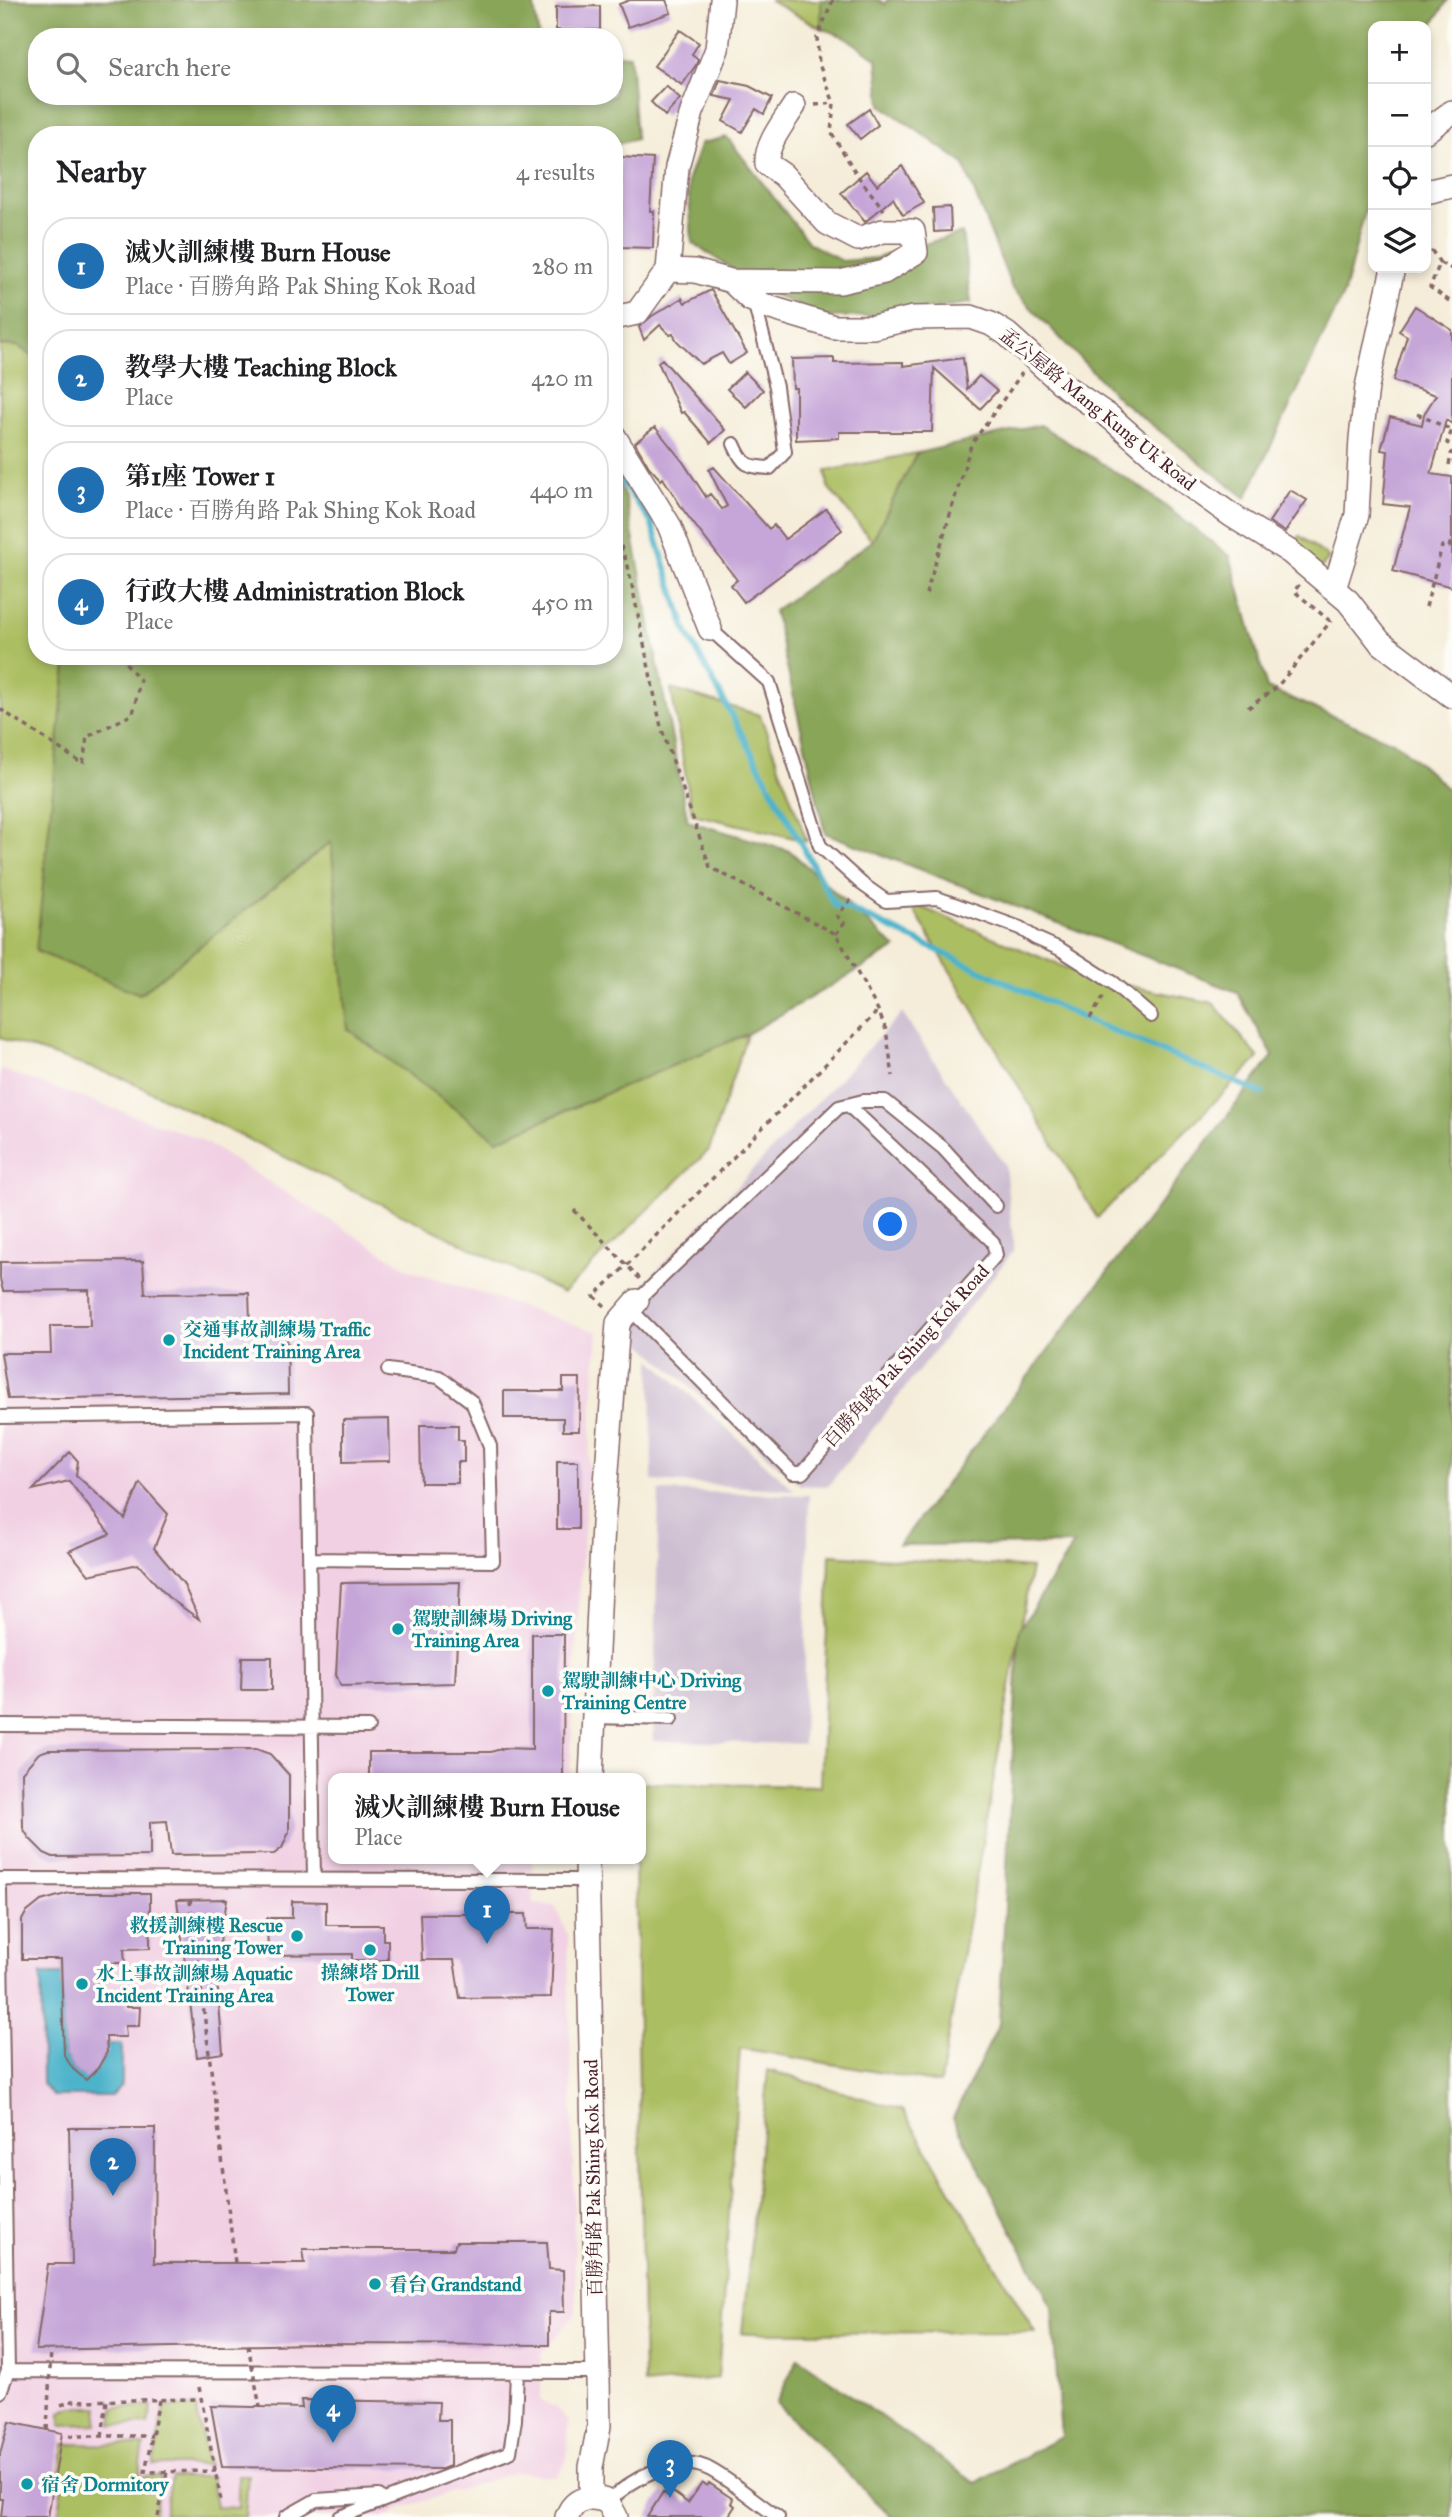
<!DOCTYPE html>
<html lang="en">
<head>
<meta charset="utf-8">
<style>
	body { margin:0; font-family:"IM FELL Great Primer","Noto Serif TC",serif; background:#f2f2f2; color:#202124 }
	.controls { position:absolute; right:21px; top:21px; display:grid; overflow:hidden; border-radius:14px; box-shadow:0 4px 10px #0003 }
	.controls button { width:63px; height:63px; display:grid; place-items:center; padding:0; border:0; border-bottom:2px solid #e0e0e0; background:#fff; color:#202124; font:35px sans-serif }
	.you { position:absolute; left:891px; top:1225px; width:24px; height:24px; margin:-18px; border:5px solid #fff; border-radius:50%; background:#1a73e8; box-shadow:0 0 0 10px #1a73e833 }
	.badge { display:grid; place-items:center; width:46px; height:46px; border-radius:50%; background:#1f6fb2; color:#fff; font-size:23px; font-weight:700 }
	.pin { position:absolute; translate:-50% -58px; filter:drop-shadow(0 2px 4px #0008) }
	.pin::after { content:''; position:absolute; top:37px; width:24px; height:21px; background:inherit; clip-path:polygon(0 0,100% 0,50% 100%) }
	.popup { position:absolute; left:328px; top:1773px; width:318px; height:91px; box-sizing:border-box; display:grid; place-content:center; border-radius:14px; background:#fff; filter:drop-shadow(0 2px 5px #0005); font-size:23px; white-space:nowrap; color:#757577 }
	.popup b { font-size:26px; color:#202124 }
	.popup::after { content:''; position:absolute; left:50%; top:100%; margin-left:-14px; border:14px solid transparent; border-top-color:#fff }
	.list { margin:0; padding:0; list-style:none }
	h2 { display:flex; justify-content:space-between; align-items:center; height:91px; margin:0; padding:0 28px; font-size:30px }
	h2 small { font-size:23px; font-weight:400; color:#757577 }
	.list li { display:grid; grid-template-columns:46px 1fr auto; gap:21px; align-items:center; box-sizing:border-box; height:98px; margin:0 14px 14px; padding:0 14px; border:2px solid #e0e0e0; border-radius:28px }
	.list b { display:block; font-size:26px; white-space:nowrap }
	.list p { margin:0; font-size:23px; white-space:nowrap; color:#757577 }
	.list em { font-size:23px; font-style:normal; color:#757577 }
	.icon { flex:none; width:38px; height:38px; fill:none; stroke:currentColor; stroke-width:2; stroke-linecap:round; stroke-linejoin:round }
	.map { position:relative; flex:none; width:1452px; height:2517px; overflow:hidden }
	.search { position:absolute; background:#fff; box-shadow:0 4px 10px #0003; left:28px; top:28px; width:595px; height:77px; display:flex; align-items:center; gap:18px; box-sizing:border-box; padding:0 24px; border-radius:28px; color:#757577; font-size:26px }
	.panel { position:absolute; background:#fff; box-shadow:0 4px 10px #0003; left:28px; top:126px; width:595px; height:539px; border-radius:28px }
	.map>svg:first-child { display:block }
</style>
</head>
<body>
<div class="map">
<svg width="1452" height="2517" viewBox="0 0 1452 2517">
	<rect width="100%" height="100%" fill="#fdfcf7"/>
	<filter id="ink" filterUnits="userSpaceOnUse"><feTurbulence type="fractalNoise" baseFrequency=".0143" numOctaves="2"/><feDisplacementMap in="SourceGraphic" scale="14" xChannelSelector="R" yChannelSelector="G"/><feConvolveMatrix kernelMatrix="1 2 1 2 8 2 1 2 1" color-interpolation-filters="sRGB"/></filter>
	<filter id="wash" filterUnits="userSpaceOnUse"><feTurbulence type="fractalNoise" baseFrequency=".00686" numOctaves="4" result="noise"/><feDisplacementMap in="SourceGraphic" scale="28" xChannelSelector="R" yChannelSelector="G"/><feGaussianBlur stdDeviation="1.57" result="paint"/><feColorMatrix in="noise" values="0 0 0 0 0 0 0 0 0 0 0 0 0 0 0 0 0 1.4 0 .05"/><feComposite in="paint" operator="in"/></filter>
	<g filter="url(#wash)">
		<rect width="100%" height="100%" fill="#f5edd9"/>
		<path fill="#f1d0e3" d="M0,1069L198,1138L412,1271L598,1332L574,1673L570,1778H333V1858H532L533,1904L555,1906L568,1936L576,2314L541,2354V2400L557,2409L568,2422L567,2460L556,2477L515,2472L399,2509L386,2517H0Z"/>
		<path fill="#cebed1" d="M902,1013L1005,1165L1014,1250L828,1486L800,1485L643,1345L630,1309L637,1301L646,1282Z
			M651,1359L794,1490L652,1481Z
			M659,1491L809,1495L803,1744L653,1741Z"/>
		<path fill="#acbe62" stroke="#7b6e46" stroke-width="2" d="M769,0H821V28Z
			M0,345L18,346L37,359V656H67L61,716L140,993L332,841L348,1029L497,1140L747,1034L709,1150L563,1293L125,1079L0,1038Z
			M917,453L872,541L828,487L826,471Z
			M1300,536L1329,558L1320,569L1292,547Z
			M671,689L760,715L807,841L692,814Z
			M909,902L1090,978L1213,1003L1259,1058L1097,1218Z
			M830,1555L1031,1568L940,2083L740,2048L718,2378L644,2385L635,1858H641V1783L820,1786Z
			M768,2070L903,2110L1035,2332L742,2333Z
			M152,2406L148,2424L112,2425L114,2408Z
			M196,2406L208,2465H153L164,2407Z
			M72,2407H99L97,2424L61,2425V2412Z
			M64,2444L144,2445L139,2477L161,2476L154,2517H58L64,2478L59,2477Z
			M238,2475H248L245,2517L164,2514L172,2477H211L216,2507L238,2508Z"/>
		<path fill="#89a558" stroke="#6a6242" stroke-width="2" d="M0,0H536L534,7L539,37H37V96H614V54L630,55L636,139L614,145V135H37V359L18,346L0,345Z
			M821,0H879L885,4L887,0H1448L1426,35V26H1373V180L1344,293L1246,498L1120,400L1012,288L963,163L881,105L877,59L845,37L821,28Z
			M727,137L809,243L842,261L876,258L962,233L971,303L874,316L825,317L768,292L692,243L688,179L701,143Z
			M1040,425L1143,489L1230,556L1267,688L1398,744L1452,793V2517H892L776,2403L798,2358L975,2483L1061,2437L1052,2307L953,2118L999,2024L1019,1630L1074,1544L899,1545L1273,1056L1237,992L825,833L774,611L872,541L917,453Z
			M614,473L626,500L688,821L790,851L896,948L747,1034L497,1140L348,1029L331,842L140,994L36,951L67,656H614Z"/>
		<path fill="#4cb3ca" stroke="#4b697a" stroke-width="2" d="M41,1974H62L64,2055L73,2069L86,2079C96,2069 107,2059 106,2044H122V2084L111,2096H53L42,2084Z"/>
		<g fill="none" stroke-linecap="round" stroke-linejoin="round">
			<path stroke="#4cb3ca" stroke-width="6" d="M614,466L621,481L651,522L686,631L835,906L847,908L1089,1021L1262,1093"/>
		</g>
		<g id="blocks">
			<path fill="#c6a6d8" d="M630,0H666L671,13L628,27L619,4Z
				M600,6V30H556V7Z
				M680,30L699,43L692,54L698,59L696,65L682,85L654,66Z
				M720,80L749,86L772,98L764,114L756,109L742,132L723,121L734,100L714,96Z
				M666,86L680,99L665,116L651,102Z
				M869,109L878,125L860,139L848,124Z
				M620,157L653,159L650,211H654L653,248L618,247L617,204Z
				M902,166L924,203L903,215L893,198L865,222L841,193L866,171L877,185Z
				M950,207L951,231L934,232L933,208Z
				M711,290L747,353L729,364L722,353L701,364L677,341L673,334L670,335L660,325L644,340L639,327L652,316L682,298L685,303Z
				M1415,306L1452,330V424L1446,420L1431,474L1452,477V587L1393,571L1410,507L1383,504L1388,451L1381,450L1390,417L1422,425L1424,414L1436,395L1393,381L1407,336L1399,331Z
				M834,358V363L903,362V366L963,358L967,389L979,376L997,391L980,409L934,368L932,432H839V438L796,440V388H793L792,359Z
				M662,359L725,430L711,443L684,412L681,413L658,362Z
				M745,372L763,390L746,407L727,389Z
				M655,427L683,462L706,497L710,494L722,509L727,506L709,470L714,467L769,529L774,525L785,539L826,509L842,530L744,602L731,585L737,580L684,511L663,478L661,480L649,467L635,443Z
				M1290,490L1307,500L1285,532L1269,522Z
				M143,1261L145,1294L249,1293L250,1322L287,1323L288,1394L8,1399L1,1353H51L50,1326H90L89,1290L3,1291L0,1279V1262Z
				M563,1378H580L579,1431H563V1418H504V1391H563Z
				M389,1419L390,1461L343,1462V1420Z
				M420,1425H458V1440H464V1462H458V1483H421Z
				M70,1452L78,1461L76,1475L125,1519L140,1483L168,1514L154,1548L183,1583L199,1619L168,1597L138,1564L89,1575L69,1551L110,1534L69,1481L33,1490Z
				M557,1461H578V1529H557Z
				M460,1582L455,1683L341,1686L336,1675L341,1583Z
				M532,1634H564L563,1778H369V1752H491L504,1748L532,1749Z
				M242,1657H272V1690H241Z
				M256,1749L270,1754L289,1775V1832L282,1848L274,1854L171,1855L167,1821L150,1822V1856L53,1857L44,1853L29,1838L23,1828L22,1772L39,1753L48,1750Z
				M69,1893H150V1948L124,1949L125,1963H102L103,1994H111L112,2000L125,2001L126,2007H140L139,2026H125L126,2037H106L107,2052L98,2068L86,2080L73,2069L64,2055L61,1959H22V1920L26,1913L41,1901Z
				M227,1899L216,1967L223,2053L197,2057L177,1900Z
				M292,1901L326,1902V1925H383V1940H388V1960H352V1954L268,1955L267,1918H292Z
				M420,1914H526L527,1929H554L551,1997L460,1998L454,1960H422Z
				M69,2128H155L154,2263H305L303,2249H454L456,2242H547L549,2269L563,2270L564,2312H549V2345L312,2344L36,2350L48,2264H72Z
				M301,2400L439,2402L438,2420H450V2466L442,2469L222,2467L211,2406L302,2408Z
				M9,2422L62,2433L48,2517H1L3,2499H0V2454Z
				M702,2483L707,2486L709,2483L733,2499L731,2503L735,2506L728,2517H647L663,2492L667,2495L670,2490L688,2503Z"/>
		</g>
	</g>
	<g filter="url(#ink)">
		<use href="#blocks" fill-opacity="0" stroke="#866768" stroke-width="2"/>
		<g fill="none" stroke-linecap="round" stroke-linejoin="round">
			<defs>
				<path id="service" d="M734,444C743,465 747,467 770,468L785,452L776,387L754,301
					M710,629L769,682L820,846L862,884L886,901L937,898L1020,928L1035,938L1060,949L1113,983L1151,1016
					M637,1301L839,1107L863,1101H885L943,1148L996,1206
					M630,1309L793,1473H802L996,1255L993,1242L848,1105
					M0,1417L307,1413L314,1879
					M309,1559L493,1561L490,1446L472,1402L439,1377L388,1370
					M593,1717L671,1719
					M0,1725L368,1727
					M0,1879L586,1880
					M0,1889L8,2371L0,2392
					M8,2371L598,2372
					M608,2502C632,2479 677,2451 711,2470C734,2483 756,2502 778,2517
					M286,2517L316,2500L379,2496
					M340,2517L510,2452L515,2420L517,2372"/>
				<path id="minor" d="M1426,131L1452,112
					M1426,192L1452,186
					M668,270L695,271L731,281L750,299L771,308L834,327H873L913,318L971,317L991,324L1007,334L1066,387L1110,417L1178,477L1231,515L1290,552L1348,601L1380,642L1452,696
					M668,270L677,167L692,112L717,49L722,0
					M731,281L840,282L884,272L916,252L913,231H883L858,239L827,223L783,175L767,164C765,145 784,122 794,106
					M614,318L637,313L668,270
					M614,436L669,525L710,629
					M1334,589L1357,515L1361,438L1367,387L1393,268
					M591,1778L603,1524L618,1323L637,1301
					M587,1858L599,2426L591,2467V2497
					M567,2517C574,2498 590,2494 608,2502L616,2517"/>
			</defs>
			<use href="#service" stroke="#866768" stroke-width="16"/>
			<use href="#minor" stroke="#866768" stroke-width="26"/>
			<path stroke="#866768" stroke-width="3.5" stroke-dasharray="5 5" stroke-linecap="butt" d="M833,0L817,38L819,64L834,103L831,132L857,175L884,210
				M815,105L834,103
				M1426,242L1440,263L1430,287L1452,303
				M1440,263L1452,269
				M1417,414L1452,430L1447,443L1452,446
				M1449,465L1452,451
				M614,527L628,566L661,727L710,867L836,934L878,1010L886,1030L893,1076
				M1299,585L1294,591L1330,621
				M926,594L971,445L1022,373
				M1426,607L1442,546L1449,547L1452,538
				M1248,708L1277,687L1331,621
				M0,709L83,764L87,737L133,714L140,680L120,656
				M836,934L844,923L837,916L853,897
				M1090,1018L1104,996
				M574,1210L640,1279
				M605,1306L594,1296L626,1266L875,1014V1011L878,1010
				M190,1900L235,2263
				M199,2387L221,2501
				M159,2400L145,2472L216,2471
				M61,2405L72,2401L201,2399
				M69,2436H152
				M102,2436L107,2401
				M158,2517L167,2472"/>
			<use href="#service" stroke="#fff" stroke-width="12"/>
			<use href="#minor" stroke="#fff" stroke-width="23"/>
			<path stroke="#866768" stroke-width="3.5" stroke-dasharray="5 5" stroke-linecap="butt" d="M248,2345L260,2407
				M47,2430L51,2349"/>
		</g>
	</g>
	<g fill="#0f9aa8" stroke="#fdfcf7" stroke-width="2.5">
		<circle cx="169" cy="1340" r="7"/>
		<circle cx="398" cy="1629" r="7"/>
		<circle cx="548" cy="1691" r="7"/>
		<circle cx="297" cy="1936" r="7"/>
		<circle cx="370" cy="1950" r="7"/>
		<circle cx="82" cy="1984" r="7"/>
		<circle cx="375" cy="2284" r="7"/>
		<circle cx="27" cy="2484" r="7"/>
	</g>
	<g text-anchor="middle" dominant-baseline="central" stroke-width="7" stroke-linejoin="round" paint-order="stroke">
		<g font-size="19" fill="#4a1f2b" stroke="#fdfcf7">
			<text transform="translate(1098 409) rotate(39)">孟公屋路 Mang Kung Uk Road</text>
			<text transform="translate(906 1356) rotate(-48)">百勝角路 Pak Shing Kok Road</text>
			<text transform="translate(593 2178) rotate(-91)">百勝角路 Pak Shing Kok Road</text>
		</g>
		<g font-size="19" font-weight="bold" fill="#0d838f" stroke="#fdfcf7" text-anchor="start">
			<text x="183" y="1329">交通事故訓練場 Traffic<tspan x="183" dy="22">Incident Training Area</tspan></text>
			<text x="412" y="1618">駕駛訓練場 Driving<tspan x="412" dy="22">Training Area</tspan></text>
			<text x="562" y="1680">駕駛訓練中心 Driving<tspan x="562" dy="22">Training Centre</tspan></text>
			<text x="283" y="1925" text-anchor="end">救援訓練樓 Rescue<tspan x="283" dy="22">Training Tower</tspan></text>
			<text x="370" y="1972" text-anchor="middle">操練塔 Drill<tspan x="370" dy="22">Tower</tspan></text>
			<text x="96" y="1973">水上事故訓練場 Aquatic<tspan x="96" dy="22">Incident Training Area</tspan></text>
			<text x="389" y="2284">看台 Grandstand</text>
			<text x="41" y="2484">宿舍 Dormitory</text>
		</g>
	</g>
</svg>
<div class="controls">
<button>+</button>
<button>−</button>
<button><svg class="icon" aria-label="locate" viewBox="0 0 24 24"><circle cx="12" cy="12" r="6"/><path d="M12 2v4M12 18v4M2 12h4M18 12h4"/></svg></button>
<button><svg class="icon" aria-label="layers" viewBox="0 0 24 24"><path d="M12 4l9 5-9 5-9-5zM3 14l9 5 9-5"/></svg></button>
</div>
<div class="you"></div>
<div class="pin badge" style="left:487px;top:1944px">1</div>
<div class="popup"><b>滅火訓練樓 Burn House</b>Place</div>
<div class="pin badge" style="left:113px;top:2196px">2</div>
<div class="pin badge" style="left:670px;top:2498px">3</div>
<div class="pin badge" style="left:333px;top:2443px">4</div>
<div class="search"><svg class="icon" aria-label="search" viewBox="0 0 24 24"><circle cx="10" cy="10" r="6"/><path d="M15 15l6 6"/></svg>Search here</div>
<section class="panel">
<h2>Nearby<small>4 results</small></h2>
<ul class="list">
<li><span class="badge">1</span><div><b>滅火訓練樓 Burn House</b><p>Place · 百勝角路 Pak Shing Kok Road</p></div><em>280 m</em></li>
<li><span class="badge">2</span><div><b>教學大樓 Teaching Block</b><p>Place</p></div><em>420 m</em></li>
<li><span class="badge">3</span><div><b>第1座 Tower 1</b><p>Place · 百勝角路 Pak Shing Kok Road</p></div><em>440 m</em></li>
<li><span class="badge">4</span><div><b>行政大樓 Administration Block</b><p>Place</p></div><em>450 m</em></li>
</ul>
</section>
</div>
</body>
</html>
